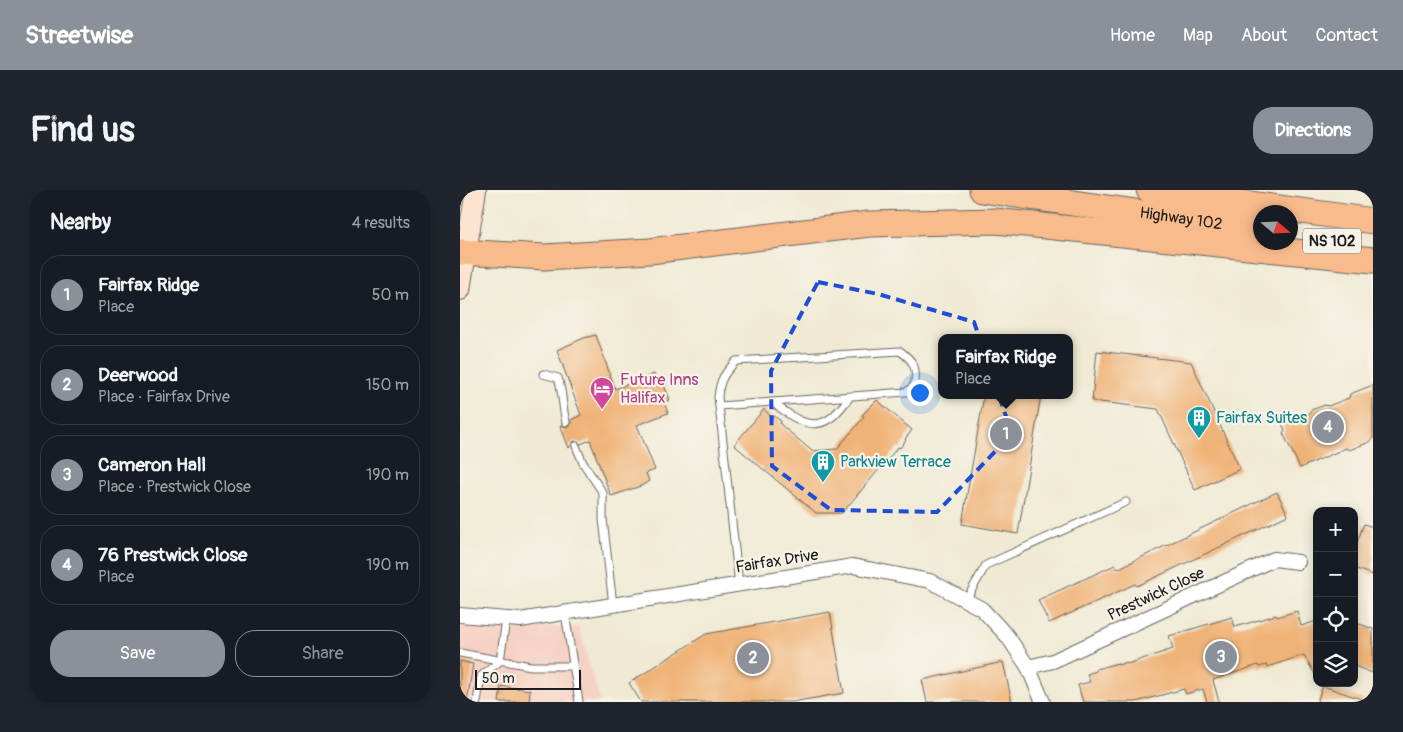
<!DOCTYPE html>
<html lang="en">
<head>
<meta charset="utf-8">
<style>
	body { margin:0; font-family:Pangolin,sans-serif; background:#20242c; color:#f1f3f6 }
	.controls { position:absolute; right:15px; bottom:15px; display:grid; overflow:hidden; border-radius:10px; box-shadow:0 2px 12px #0003 }
	.controls button { width:45px; height:45px; display:grid; place-items:center; padding:0; border:0; border-bottom:1px solid #363941; background:#171b24; color:#f1f3f6; font:25px sans-serif }
	.compass { position:absolute; left:793px; top:15px; width:45px; height:45px; border-radius:50%; background:#171b24; box-shadow:0 2px 12px #0003; rotate:109deg }
	.scale { position:absolute; left:15px; bottom:12px; width:106px; box-sizing:border-box; padding-left:5px; border:2px solid #1c1c1c; border-top:0; font-size:14px; line-height:18px; white-space:nowrap; color:#1c1c1c; -webkit-text-stroke:4px #f7f3e8; paint-order:stroke }
	.you { position:absolute; left:459px; top:202px; width:18px; height:18px; margin:-12px; border:4px solid #fff; border-radius:50%; background:#1a73e8; box-shadow:0 0 0 8px #1a73e833 }
	.badge { display:grid; place-items:center; width:32px; height:32px; border-radius:50%; background:#8c9099; color:#fff; font-size:16px; font-weight:700 }
	.pin { position:absolute; translate:-50% -50%; border:2px solid #fff; box-shadow:0 1px 5px #0006 }
	.popup { position:absolute; left:478px; top:144px; width:135px; height:65px; box-sizing:border-box; display:grid; place-content:center; border-radius:10px; background:#171b24; filter:drop-shadow(0 1px 4px #0005); font-size:16px; white-space:nowrap; color:#9ea1a6 }
	.popup b { font-size:19px; color:#f1f3f6 }
	.popup::after { content:''; position:absolute; left:50%; top:100%; margin-left:-10px; border:10px solid transparent; border-top-color:#171b24 }
	.list { margin:0; padding:0; list-style:none }
	h2 { display:flex; justify-content:space-between; align-items:center; height:65px; margin:0; padding:0 20px; font-size:21px }
	h2 small { font-size:16px; font-weight:400; color:#9ea1a6 }
	.list li { display:grid; grid-template-columns:32px 1fr auto; gap:15px; align-items:center; box-sizing:border-box; height:80px; margin:0 10px 10px; padding:0 10px; border:1px solid #363941; border-radius:20px }
	.list b { display:block; font-size:19px; white-space:nowrap }
	.list p { margin:0; font-size:16px; white-space:nowrap; color:#9ea1a6 }
	.list em { font-size:16px; font-style:normal; color:#9ea1a6 }
	.actions { display:flex; gap:10px; padding:15px 20px }
	.actions a { flex:1; padding:11px 0; border:1px solid #8c9099; border-radius:20px; text-align:center; font-size:18px; color:#8c9099 }
	.actions .main { background:#8c9099; color:#fff }
	.icon { flex:none; width:28px; height:28px; fill:none; stroke:currentColor; stroke-width:2; stroke-linecap:round; stroke-linejoin:round }
	.map { position:relative; flex:none; width:913px; height:512px; overflow:hidden; border-radius:20px }
	header { display:flex; align-items:center; gap:30px; box-sizing:border-box; height:70px; padding:0 25px; background:#8c9099; color:#fff }
	header strong { font-size:24px }
	nav { display:flex; gap:28px; margin-inline-start:auto; font-size:18px }
	.intro { display:flex; align-items:center; justify-content:space-between; box-sizing:border-box; height:120px; padding:0 30px }
	h1 { margin:0; font-size:35px }
	.button { padding:12px 22px; border-radius:20px; background:#8c9099; color:#fff; font-size:18px; font-weight:700 }
	main { display:flex; gap:30px; padding:0 30px }
	aside { flex:1; background:#171b24; border-radius:20px; box-shadow:0 2px 12px #0003 }
	.map>svg:first-child { display:block }
</style>
</head>
<body>
<header>
<strong>Streetwise</strong>
<nav><a>Home</a><a>Map</a><a>About</a><a>Contact</a></nav>
</header>
<div class="intro"><h1>Find us</h1><a class="button">Directions</a></div>
<main>
<aside>
<h2>Nearby<small>4 results</small></h2>
<ul class="list">
<li><span class="badge">1</span><div><b>Fairfax Ridge</b><p>Place</p></div><em>50 m</em></li>
<li><span class="badge">2</span><div><b>Deerwood</b><p>Place · Fairfax Drive</p></div><em>150 m</em></li>
<li><span class="badge">3</span><div><b>Cameron Hall</b><p>Place · Prestwick Close</p></div><em>190 m</em></li>
<li><span class="badge">4</span><div><b>76 Prestwick Close</b><p>Place</p></div><em>190 m</em></li>
</ul>
<div class="actions"><a class="main">Save</a><a>Share</a></div>
</aside>
<div class="map">
<svg width="913" height="512" viewBox="0 0 913 512">
	<rect width="100%" height="100%" fill="#f7f3e8"/>
	<filter id="ink" filterUnits="userSpaceOnUse"><feTurbulence type="fractalNoise" baseFrequency=".02" numOctaves="2"/><feDisplacementMap in="SourceGraphic" scale="10" xChannelSelector="R" yChannelSelector="G"/><feConvolveMatrix kernelMatrix="1 2 1 2 8 2 1 2 1" color-interpolation-filters="sRGB"/></filter>
	<filter id="wash" filterUnits="userSpaceOnUse"><feTurbulence type="fractalNoise" baseFrequency=".0096" numOctaves="4" result="noise"/><feDisplacementMap in="SourceGraphic" scale="20" xChannelSelector="R" yChannelSelector="G"/><feGaussianBlur stdDeviation="1.12" result="paint"/><feColorMatrix in="noise" values="0 0 0 0 0 0 0 0 0 0 0 0 0 0 0 0 0 1.4 0 .05"/><feComposite in="paint" operator="in"/></filter>
	<g filter="url(#wash)">
		<rect width="100%" height="100%" fill="#f0ead4"/>
		<path fill="#f6d2c4" d="M0,436L119,437L140,512H0Z"/>
		<g id="blocks">
			<path fill="#f0b377" d="M136,145L155,199L194,184L198,196L203,193L210,210L204,212L208,223L177,235L195,280L186,283L189,291L181,296L151,306L130,250L121,254L114,251L109,258L100,235L108,237L111,234V230L121,225L97,160L124,148Z
				M637,161L731,172L780,279L735,300L698,219L632,211Z
				M913,195V248L910,252L889,260L886,258L840,278L823,243L825,240L822,234L849,224L851,220L865,215L868,216L889,208L890,204Z
				M524,205H581L558,344L502,334Z
				M417,210L452,240L445,249L446,250L440,258L438,257L382,323H356L274,255L304,219L312,228L314,226L321,231L320,234L352,261L377,259L404,227L402,225Z
				M817,302L828,325L677,396L675,394L589,433L578,410L655,375L657,379Z
				M904,334L913,337V385L894,378V360Z
				M837,421L841,436L857,431V488L844,465L807,477V475L799,477L798,475L753,490L759,512H747L743,499L726,504L724,499L676,512H623L618,495L630,492L627,484L636,481V479L658,473V475L667,472V474L713,459L709,446L772,427L775,437L816,425L817,427Z
				M370,422L384,503L332,512H181L169,493L246,444Z
				M894,432L913,439V483L894,476Z
				M0,471L13,474L7,512H0Z
				M543,472L552,512H467L462,490Z
				M41,496L70,500L69,512H39Z
				M863,496L904,510L903,512H857Z"/>
		</g>
	</g>
	<g filter="url(#ink)">
		<use href="#blocks" fill-opacity="0" stroke="#66645c" stroke-width="1"/>
		<g fill="none" stroke-linecap="round" stroke-linejoin="round">
			<defs>
				<path id="service" d="M83,184L98,188C103,202 102,217 106,232
					M312,212C327,223 349,243 369,229C378,224 384,213 391,206
					M259,216L446,202L454,196C458,179 454,171 440,161L276,171C264,184 260,189 258,207L279,395
					M116,256L123,273L143,303V329L153,415
					M506,410L526,375L666,312
					M105,423L119,512
					M0,463L71,476H113
					M17,512L21,486L40,471L46,430"/>
				<path id="minor" d="M0,425L60,430L393,376L470,391L522,419L548,447L568,477L583,512
					M568,477L593,471L814,369L838,372"/>
				<path id="secondary" d="M0,100L16,0"/>
				<g id="motorway">
					<path id="s1" d="M522,0L801,40"/>
					<path d="M689,0L913,31"/>
					<path d="M0,62L84,67L190,61L409,34L535,31L913,70"/>
				</g>
			</defs>
			<use href="#service" stroke="#66645c" stroke-width="9"/>
			<use href="#minor" stroke="#66645c" stroke-width="16"/>
			<use href="#secondary" stroke="#66645c" stroke-width="22"/>
			<use href="#motorway" stroke="#66645c" stroke-width="27"/>
			<use href="#service" stroke="#fff" stroke-width="7"/>
			<use href="#minor" stroke="#fff" stroke-width="14"/>
			<use href="#secondary" stroke="#fde4d1" stroke-width="20"/>
			<use href="#motorway" stroke="#fabb8c" stroke-width="25"/>
		</g>
	</g>
	<path fill="none" stroke="#1d4ed8" stroke-width="4" stroke-dasharray="10 6" stroke-linejoin="round" d="M358,92L418,104L514,132L552,244L477,322L371,320L312,276L311,181Z"/>
	<defs>
		<symbol id="hotel-pin" viewBox="-11 -11 22 30"><path d="M0 17L-7.5 6A9.5 9.5 0 1 1 7.5 6Z" fill="#d1479c" stroke="#f7f3e8"/><path d="M-6-4.5h1.5V1H6V5H4.5V3h-9V5H-6ZM-4 0a1.8 1.8 0 1 1 3.6 0ZM.5 0V-2.5h3Q6-2.5 6 0Z" fill="#fff"/></symbol>
		<symbol id="building-pin" viewBox="-11 -11 22 30"><path d="M0 17L-7.5 6A9.5 9.5 0 1 1 7.5 6Z" fill="#0f9aa8" stroke="#f7f3e8"/><path d="M-4-6H4V6H1V3H-1V6H-4ZM-2.5-4.3h1.7v1.8h-1.7ZM.8-4.3h1.7v1.8H.8ZM-2.5-1h1.7V.8h-1.7ZM.8-1h1.7V.8H.8Z" fill="#fff"/></symbol>
	</defs>
	<g fill-rule="evenodd">
		<use href="#hotel-pin" x="128" y="185" width="28" height="38"/>
		<use href="#building-pin" x="725" y="214" width="28" height="38"/>
		<use href="#building-pin" x="349" y="258" width="28" height="38"/>
	</g>
	<g text-anchor="middle" dominant-baseline="central" stroke-width="4.5" stroke-linejoin="round" paint-order="stroke">
		<rect fill="#f7f3e8" stroke="#5e5c59" stroke-width="1" x="843" y="38.5" width="58" height="25" rx="4"/>
		<g font-size="15" font-weight="bold" fill="#1c1c1c">
			<text x="872" y="51">NS 102</text>
		</g>
		<g font-size="16" fill="#1c1c1c" stroke="#f7f3e8">
			<text stroke="none"><textPath href="#s1" startOffset="201">Highway 102</textPath></text>
			<text transform="translate(317 371) rotate(-9)">Fairfax Drive</text>
			<text transform="translate(696 404) rotate(-25)">Prestwick Close</text>
		</g>
		<g font-size="16" fill="#b23c85" stroke="#f7f3e8" text-anchor="start">
			<text x="160" y="190">Future Inns<tspan x="160" dy="18">Halifax</tspan></text>
		</g>
		<g font-size="16" fill="#0d838f" stroke="#f7f3e8" text-anchor="start">
			<text x="756" y="228">Fairfax Suites</text>
			<text x="380" y="272">Parkview Terrace</text>
		</g>
	</g>
</svg>
<div class="controls">
<button>+</button>
<button>−</button>
<button><svg class="icon" aria-label="locate" viewBox="0 0 24 24"><circle cx="12" cy="12" r="6"/><path d="M12 2v4M12 18v4M2 12h4M18 12h4"/></svg></button>
<button><svg class="icon" aria-label="layers" viewBox="0 0 24 24"><path d="M12 4l9 5-9 5-9-5zM3 14l9 5 9-5"/></svg></button>
</div>
<svg class="compass" viewBox="-18 -18 36 36"><path d="M0-13l5 13h-10z" fill="#e53935"/><path d="M0 13l5-13h-10z" fill="#9ea1a6"/></svg>
<div class="scale">50 m</div>
<div class="you"></div>
<div class="pin badge" style="left:546px;top:244px">1</div>
<div class="popup"><b>Fairfax Ridge</b>Place</div>
<div class="pin badge" style="left:293px;top:468px">2</div>
<div class="pin badge" style="left:761px;top:467px">3</div>
<div class="pin badge" style="left:868px;top:237px">4</div>
</div>
</main>
</body>
</html>
